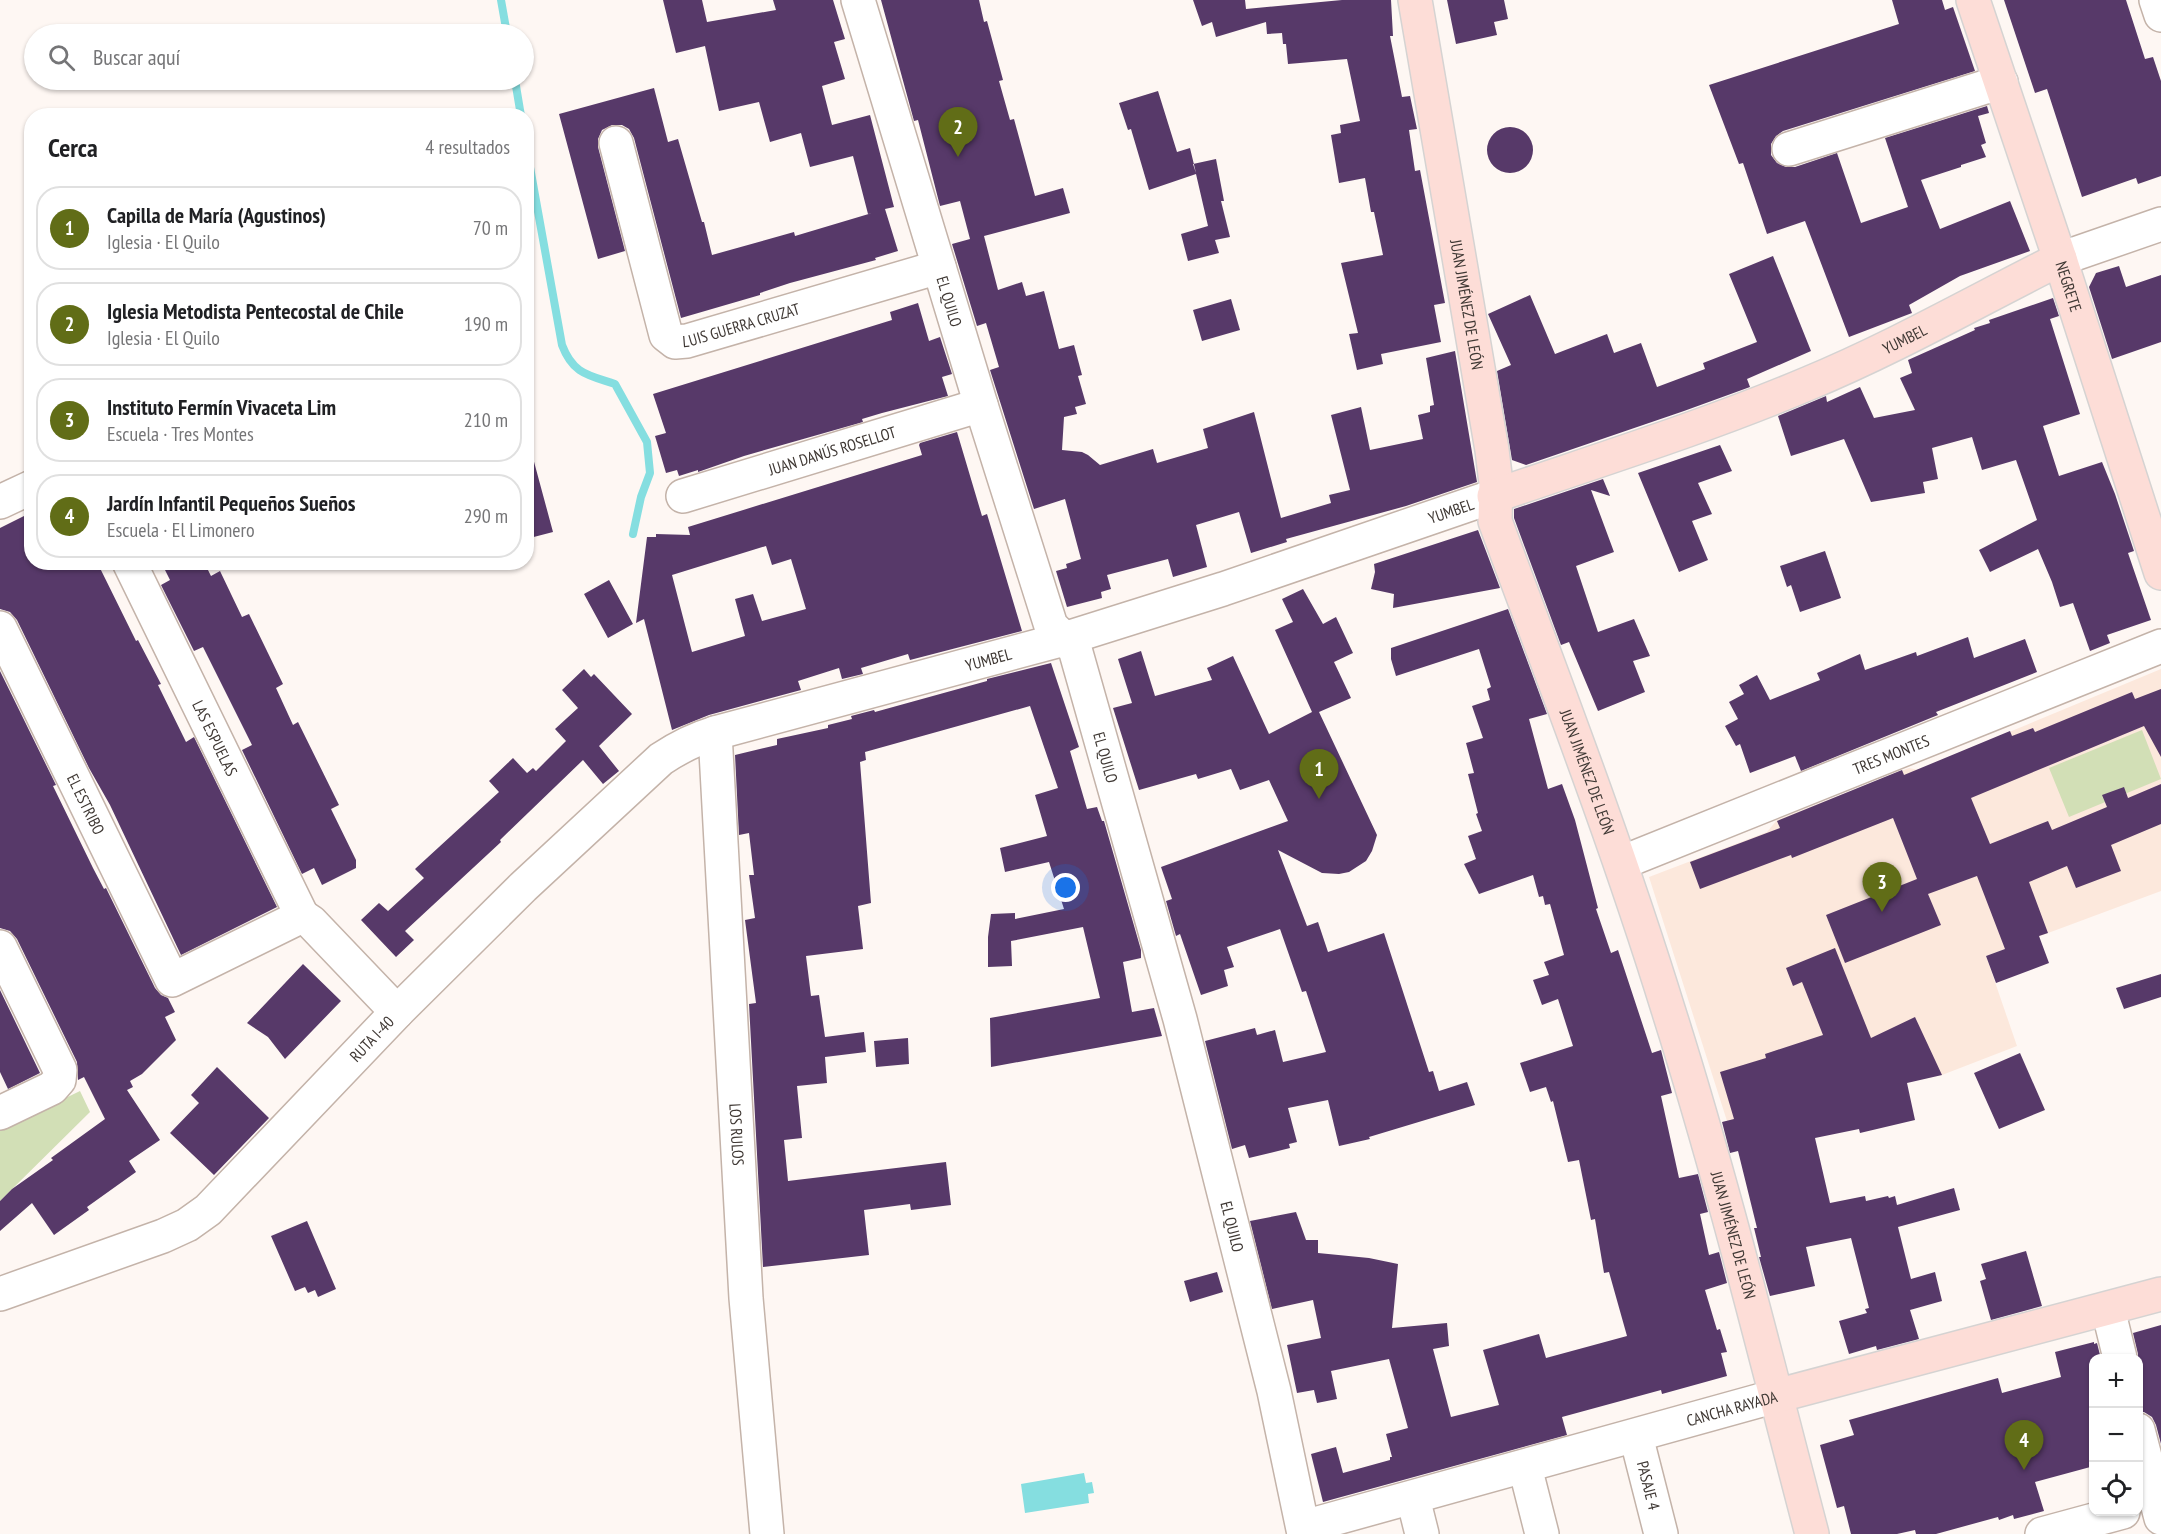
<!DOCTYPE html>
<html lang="es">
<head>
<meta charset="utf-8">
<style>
	body { margin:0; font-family:"PT Sans Narrow",sans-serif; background:#f2f2f2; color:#202124 }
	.controls { position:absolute; right:18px; bottom:18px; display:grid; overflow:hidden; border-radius:12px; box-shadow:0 2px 4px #0004 }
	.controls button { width:54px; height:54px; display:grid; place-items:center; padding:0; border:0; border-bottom:2px solid #e0e0e0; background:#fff; color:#202124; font:30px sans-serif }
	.you { position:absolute; left:1066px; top:888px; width:21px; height:21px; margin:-15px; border:4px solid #fff; border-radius:50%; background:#1a73e8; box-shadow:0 0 0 9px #1a73e833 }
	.badge { display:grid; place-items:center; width:39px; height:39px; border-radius:50%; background:#616d17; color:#fff; font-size:20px; font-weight:700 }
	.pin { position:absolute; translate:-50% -50px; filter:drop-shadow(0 2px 3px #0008) }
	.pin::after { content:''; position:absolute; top:32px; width:21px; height:18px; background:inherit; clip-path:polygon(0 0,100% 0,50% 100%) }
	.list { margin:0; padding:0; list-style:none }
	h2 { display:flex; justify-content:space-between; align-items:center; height:78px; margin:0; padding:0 24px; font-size:26px }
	h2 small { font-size:20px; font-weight:400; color:#757577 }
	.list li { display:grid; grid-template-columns:39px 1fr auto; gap:18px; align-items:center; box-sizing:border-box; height:84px; margin:0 12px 12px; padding:0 12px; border:2px solid #e0e0e0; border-radius:24px }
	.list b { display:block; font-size:22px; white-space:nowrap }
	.list p { margin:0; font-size:20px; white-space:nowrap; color:#757577 }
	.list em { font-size:20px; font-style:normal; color:#757577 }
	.icon { flex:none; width:33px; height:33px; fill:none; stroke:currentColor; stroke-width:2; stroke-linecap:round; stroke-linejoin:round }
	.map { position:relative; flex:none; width:2161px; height:1534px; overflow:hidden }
	.search { position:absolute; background:#fff; box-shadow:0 2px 4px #0004; left:24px; top:24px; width:510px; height:66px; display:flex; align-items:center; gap:15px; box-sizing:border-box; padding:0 21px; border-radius:33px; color:#757577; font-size:22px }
	.panel { position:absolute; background:#fff; box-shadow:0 2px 4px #0004; left:24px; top:108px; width:510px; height:462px; border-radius:24px }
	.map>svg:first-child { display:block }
</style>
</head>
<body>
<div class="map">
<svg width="2161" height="1534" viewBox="0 0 2161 1534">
	<rect width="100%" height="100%" fill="#fef7f3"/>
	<path fill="#fce8dc" d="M2161,669V891L1986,956L2017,1046L1942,1075L1727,1121L1649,877L1767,832L1777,820L1909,768L1918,770Z"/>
	<path fill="#d2dfb6" d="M2142,730L2161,779L2069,817L2049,768Z
		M80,1091L90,1112L0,1201V1130Z"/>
	<path fill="#85dee0" d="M1084,1473L1086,1483L1092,1482L1094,1493L1088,1494L1089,1503L1025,1513L1021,1484Z"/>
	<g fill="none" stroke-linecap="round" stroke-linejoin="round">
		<path stroke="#85dee0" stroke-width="8" d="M501,0L507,34
			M515,80L521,116
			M526,145L562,345C573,374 588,375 615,384L647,442L650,473L641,497L633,534"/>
	</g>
	<path fill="#573969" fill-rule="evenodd" d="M663,0H702L707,22L776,10L773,0H833L845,39L834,42L845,79L822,86L832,125L870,115L894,207L885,209L898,251L875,258L876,260L790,283L760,293V295L681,318L634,138L629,129L622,125H612L602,130L598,139V147L625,251L598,259L559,114L654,88L668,142L678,139L702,222H704L712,255L794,232L795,236L872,213L868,214L853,156L810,167L801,133L770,142L759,102L719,111L705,46L676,53Z
		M881,0H979L984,22L987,21L1003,80L999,81L1010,120L1014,119L1035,196L1063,188L1070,213L984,236L998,290L1022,282L1026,296L1044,291L1059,349L1074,345L1082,375L1078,376L1086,404L1075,407L1077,414L1064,417L1062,450L1082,452L1088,455L1100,465L1153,449L1157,463L1208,448L1203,429L1254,412L1281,518L1331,503L1329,495L1350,490L1331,415L1361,407L1370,450L1423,439L1418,415L1430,412V406L1434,405L1426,358L1455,351L1477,482L1406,506L1286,539L1287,542L1251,553L1239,512L1196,525L1207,567L1173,577L1168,559L1107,575L1111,589L1101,592L1102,598L1067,607L1056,571L1067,568L1066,564L1081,559L1065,499L1034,509L990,370L999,367L986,323L977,326L952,244L970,239L960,201L940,206L918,120L914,121Z
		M1193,0H1245L1246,9L1342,0H1391L1393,36H1390L1402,97L1410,96L1417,129L1409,130L1415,171L1420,170L1445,303L1434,305L1441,342L1381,354L1383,364L1357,370L1349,334L1358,333L1341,263L1383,255L1374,212H1371L1365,178L1339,183L1331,135L1341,133L1340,125L1360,121L1347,59L1288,64L1286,44H1283L1282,33L1267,34L1266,22L1216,37L1212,22L1202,26Z
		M1447,0H1504L1508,19L1494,22L1497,35L1456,44Z
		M1892,0H1942L1945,10L1953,7L1975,71L1783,131L1776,136L1771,144V155L1777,163L1786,167H1795L1837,153L1861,223L1908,207L1885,138L1987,106L1989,113L1978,116L1986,143L1981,145L1986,157L1961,165V167L1921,180L1940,229L2010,201L2030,251L1960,276L1909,305L1912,313L1849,337L1805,221L1767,234L1743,163L1739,164L1709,85L1899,24Z
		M2004,0H2126L2145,59L2153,57L2161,81V176L2138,184L2136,178L2082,197L2047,89L2035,93Z
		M1158,91L1177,152L1190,148L1196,173L1193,164L1216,159L1224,201H1221L1230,237L1215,240L1219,253L1188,261L1181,234L1208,226L1196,174L1149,190L1131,129L1128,130L1119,103Z
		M1487 150a23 23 0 1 1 46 0a23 23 0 1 1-46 0Z
		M1773,256L1811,351L1747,379L1750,387L1684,411L1526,465L1512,460L1497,371L1511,365L1488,314L1530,295L1555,354L1607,334L1614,353L1641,343L1657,387L1705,369L1703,363L1757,342L1729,274Z
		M2119,266L2126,287L2161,275V342L2112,359L2089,287L2096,273Z
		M2053,298L2059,316L2050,319L2080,414L2043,426L2059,476L2102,462L2115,494L2134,551L2128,553L2151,620L2107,635L2110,643L2090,651L2073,603L2060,607L2052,582L2038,549L1990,572L1979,550L2037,520L2016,460L1982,470L1972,437L1932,448L1938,479L1923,482L1925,493L1871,502L1844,439L1791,456L1778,416L1826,396L1827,402L1860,387L1874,418L1915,410L1900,378L1912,373L1908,360L1975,330L1974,328L1990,323L1989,320Z
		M1231,299L1240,330L1202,341L1193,310Z
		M918,303L929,341L940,337L952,374L942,377L948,396L882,413L862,419L863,422L744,456L698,472V470L679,476L677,470L666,473L655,436L666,433L653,394L892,320L890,312Z
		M957,432L982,516L987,514L1022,631L910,660L908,654L861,668L863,674L842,679L839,668L798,681L801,690L709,715L672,730L644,619L636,623L647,537H656V534L690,535L688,527L922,455L919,445L920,443ZM766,546L772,565L791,559L806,609L762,621L753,594L735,599L745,636L692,652L672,575Z
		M1720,445L1732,471L1698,483L1712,514L1692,521L1708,560L1679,572L1638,473Z
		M533,458L553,532L526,539V459Z
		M1603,479L1610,496L1591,490L1614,552L1576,566L1598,632L1634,619L1650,656L1633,661L1645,692L1598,711L1569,642L1561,645L1514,518V509Z
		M32,512V562H97L136,641L138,640L161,684L158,685L186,742L194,737L277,907L181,955L110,805L89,768L17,620L10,612L0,609V528Z
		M1478,530L1500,588L1393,608L1394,594L1371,589L1375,572L1374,564Z
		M1825,551L1841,598L1800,612L1791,585L1787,587L1780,566Z
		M161,562H204L211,576L220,571L242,617L249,614L283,684L276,688L293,725L298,722L339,805L331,809L356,860V868L322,885L314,868L302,874L242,750L252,745L203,647L194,651L161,585L170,580Z
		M609,580L633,624L608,638L584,594Z
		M1303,589L1323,624L1336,617L1353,653L1334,662L1351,698L1319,712L1377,835L1372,851L1366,861L1349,872L1339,874L1322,873L1278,850L1307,926L1318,922L1328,952L1384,933L1429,1072L1433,1071L1439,1091L1467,1082L1475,1105L1369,1137L1370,1139L1339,1146L1328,1100L1288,1108L1297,1142L1289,1144L1290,1148L1249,1158L1245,1145L1232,1149L1205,1041L1255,1028L1257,1035L1275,1030L1283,1062L1326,1052L1306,991L1302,992L1280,929L1227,947L1234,967L1224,970L1228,986L1201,995L1180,934L1176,936L1166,901L1172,899L1161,867L1288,821L1269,780L1240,790L1231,769L1198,779L1196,774L1139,790L1113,708L1132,703L1118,659L1141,651L1155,696L1212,680L1207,668L1233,656L1269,734L1312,712L1275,630L1293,622L1282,599Z
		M1508,609L1547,714L1529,719L1548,789L1562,784L1575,820L1598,908L1596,909L1611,953L1618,950L1652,1053L1661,1050L1672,1093L1661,1096L1679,1178L1698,1174L1708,1212L1700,1214L1709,1255L1719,1252L1727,1283L1705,1290L1717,1330L1720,1329L1727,1352L1721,1353L1727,1376L1662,1394L1661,1390L1562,1417L1567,1435L1323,1502L1311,1454L1336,1447L1343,1473L1390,1460V1457H1392L1386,1434L1408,1428L1389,1359L1331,1371L1337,1399L1317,1403L1314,1390L1297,1393L1287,1345L1321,1338L1313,1300L1272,1309L1250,1221L1296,1212L1306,1240H1318V1253L1369,1258L1398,1264L1392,1328L1447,1323L1449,1346L1433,1349L1451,1417L1499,1405L1483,1350L1539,1334L1546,1358L1627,1336L1609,1272L1604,1273L1595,1219L1591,1220L1579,1160L1568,1162L1553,1101L1551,1102L1546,1087L1530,1092L1520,1063L1573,1046L1558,999L1542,1005L1533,980L1549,975L1544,962L1564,955L1550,904L1545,905L1543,896L1539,897L1533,875L1479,894L1464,864L1476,859L1468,836L1482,831L1476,814L1478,813L1468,774L1474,773L1466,743L1483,738L1472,706L1490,700L1487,689L1491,687L1479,649L1396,676L1391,659V648Z
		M1968,637L1974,658L2025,639L2037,672L1936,712L1938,715L1801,771L1795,756L1750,773L1740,744L1736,746L1725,726L1738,719L1729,702L1744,694L1739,685L1757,675L1770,700L1820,680L1817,673L1860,654L1865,670L1916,652L1917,656Z
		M1051,663L1079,747L1070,751L1087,809L1097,807L1102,821H1104L1141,950V958L1123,962L1132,1012L1154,1008L1162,1036L991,1067L990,1018L1100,998L1083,927L1011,941L1012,966L988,967V937L991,914L1015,913V919L1064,909L1049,862L1005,872L1000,848L1047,836L1035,795L1058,788L1030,706L865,752L866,760L860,762L871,903L858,906L863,949L806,956L811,996L819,995L825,1037L864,1032L866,1052L825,1057L827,1083L797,1086L802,1138L784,1140L788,1181L946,1162L951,1205L911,1210L910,1204L864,1210L869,1255L763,1267L749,1004L756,1003L745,920L755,918L749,875H754L749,833L739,835L735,755L777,745V739L828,728V725L852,719L851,716L874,710L875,712L987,681V679Z
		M584,669L591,677L594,674L632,714L599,746L619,771L603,784L583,760L500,840L501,842L405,931L414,940L396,957L361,920L379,903L388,911L424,878L415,869L499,792L489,781L513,758L527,773L533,768L536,771L566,741L555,729L578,708L562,690Z
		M0,671L56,785L53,786L93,868L104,889L106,888L155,988L161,995L168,998L175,1012L165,1017L176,1040L142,1074L130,1081L133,1087L127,1090L160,1140L129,1161L136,1172L87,1207L89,1210L54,1235L32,1203L0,1231V1201L12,1189L53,1160L51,1158L105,1119L84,1077L78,1080L77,1062L17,939L10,931L0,928Z
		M2161,689V757L2144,726L1971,798L1990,844L2048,821L2052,830L2107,807L2102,795L2124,787L2128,798L2161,784V824L2111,845L2121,871L2076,888L2067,866L2029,882L2048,933L2039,936L2049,963L1996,983L1986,956L2005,949L1977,876L1928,894L1941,925L1845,963L1826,915L1917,879L1893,818L1792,858L1791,855L1700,889L1690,862L1780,828L1777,821L1902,770L1904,775L2010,731L2012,736L2033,728L2035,732L2132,692L2135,699Z
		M1835,948L1871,1038L1915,1017L1942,1075L1907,1083L1915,1120L1860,1133L1859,1129L1815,1138L1830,1203L1865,1196L1866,1201L1888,1196L1889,1198L1895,1196L1897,1205L1954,1188L1960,1210L1898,1227L1911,1279L1935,1272L1942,1301L1910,1310L1919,1339L1877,1350L1876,1346L1849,1354L1839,1321L1867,1313L1865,1309L1869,1308L1851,1238L1806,1247L1815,1286L1770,1296L1759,1257H1761L1754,1228H1757L1738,1151L1730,1153L1722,1122L1734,1119L1720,1072L1766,1058L1765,1054L1823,1035L1802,982L1793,986L1786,968Z
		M303,964L341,1001L285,1059L268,1037L247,1023Z
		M2161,974V997L2124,1009L2116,988Z
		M0,990L40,1073L8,1089L0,1072Z
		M908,1038L909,1064L876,1067L874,1041Z
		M2020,1053L2045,1110L1999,1129L1974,1073Z
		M217,1067L269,1118L214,1175L170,1133L199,1103L191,1095Z
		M307,1221L336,1289L318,1297L315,1290L308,1293L305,1287L295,1291L271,1236Z
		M2026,1251L2042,1306L1991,1320L1980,1281L1986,1279L1981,1264Z
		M1217,1272L1223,1292L1190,1302L1184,1281Z
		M2161,1325V1444L2156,1425L2152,1417L2144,1412H2139L2138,1354L2133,1333Z
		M2094,1342V1344L2097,1343L2101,1359H2094V1466L2035,1482L2044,1511L2014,1519L2013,1515L1999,1520L1998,1517L1936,1534H1916L1915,1530L1897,1534H1851L1844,1506L1837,1508L1820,1445L1854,1435L1849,1420L1998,1378L2002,1393L2061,1377L2055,1352Z"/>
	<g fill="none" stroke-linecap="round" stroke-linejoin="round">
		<defs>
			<g id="minor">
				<path id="s1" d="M858,0L981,405L1051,626L1075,649L1180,1019L1274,1391L1304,1534"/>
				<path d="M2156,0L2161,15"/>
				<path id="s2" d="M616,143L666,335L675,342L687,341L939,267"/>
				<path d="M1789,149L2001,82"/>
				<path d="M2060,259L2161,224"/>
				<path id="s3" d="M683,496L981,405"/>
				<path d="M0,502L32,487"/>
				<path id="s4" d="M129,562L302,916"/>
				<path id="s5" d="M0,628L172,980L302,916"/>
				<path id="s6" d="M715,733L746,1298L767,1534"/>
				<path id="s7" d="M1621,863L2161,646"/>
				<path d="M302,916L311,922L397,1012"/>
				<path d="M0,947L60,1070L59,1080L52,1088L0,1113"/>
				<path id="s8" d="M0,1294L163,1236L187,1225L208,1210L397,1012L523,887L661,759C679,747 695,739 715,733L1064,639L1223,589L1494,496"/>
				<path d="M2108,1309L2120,1358"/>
				<path d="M2138,1430L2161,1518"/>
				<path id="s9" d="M1636,1436L1661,1534"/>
				<path d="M1525,1467L1542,1534"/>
				<path d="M1413,1498L1422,1534"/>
				<path id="s10" d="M1304,1527L1776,1396"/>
				<path d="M2042,1534L2123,1512"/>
			</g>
			<g id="major">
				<path id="s11" d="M1415,0L1492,450L1496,483L1495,521C1555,683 1617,844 1668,1009C1723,1182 1766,1359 1812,1534"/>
				<path id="s12" d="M1973,0L2060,259L2161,573"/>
				<path id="s13" d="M1494,496C1599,460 1705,427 1807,384C1894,348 1976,301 2060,259"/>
				<path d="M1776,1396L2161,1294"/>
			</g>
		</defs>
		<use href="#minor" stroke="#c4b3a9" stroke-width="36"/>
		<use href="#major" stroke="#d5d3d2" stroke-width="36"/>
		<use href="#minor" stroke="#fff" stroke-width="33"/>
		<use href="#major" stroke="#fdddd7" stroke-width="33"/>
	</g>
	<g text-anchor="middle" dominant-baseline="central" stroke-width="6" stroke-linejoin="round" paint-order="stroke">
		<g font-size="16" fill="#3f3834" stroke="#fff">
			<text stroke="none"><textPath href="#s12" startOffset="302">NEGRETE</textPath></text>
			<text stroke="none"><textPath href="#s1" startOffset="315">EL QUILO</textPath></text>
			<text stroke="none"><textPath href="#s11" startOffset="309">JUAN JIMÉNEZ DE LEÓN</textPath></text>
			<text stroke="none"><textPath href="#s2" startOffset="278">LUIS GUERRA CRUZAT</textPath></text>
			<text stroke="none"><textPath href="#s13" startOffset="440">YUMBEL</textPath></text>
			<text stroke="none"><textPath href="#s3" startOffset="156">JUAN DANÚS ROSELLOT</textPath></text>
			<text stroke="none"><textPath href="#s8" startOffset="1694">YUMBEL</textPath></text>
			<text stroke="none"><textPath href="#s8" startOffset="1208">YUMBEL</textPath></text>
			<text stroke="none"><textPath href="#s4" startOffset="196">LAS ESPUELAS</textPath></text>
			<text stroke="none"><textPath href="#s7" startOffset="291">TRES MONTES</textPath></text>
			<text stroke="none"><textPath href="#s1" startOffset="801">EL QUILO</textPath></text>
			<text stroke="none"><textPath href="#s11" startOffset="795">JUAN JIMÉNEZ DE LEÓN</textPath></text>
			<text stroke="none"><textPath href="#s5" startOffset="196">EL ESTRIBO</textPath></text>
			<text stroke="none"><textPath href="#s8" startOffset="462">RUTA I-40</textPath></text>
			<text stroke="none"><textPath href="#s6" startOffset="402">LOS RULOS</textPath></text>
			<text stroke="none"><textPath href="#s1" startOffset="1287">EL QUILO</textPath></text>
			<text stroke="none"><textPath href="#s11" startOffset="1281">JUAN JIMÉNEZ DE LEÓN</textPath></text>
			<text stroke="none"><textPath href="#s10" startOffset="444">CANCHA RAYADA</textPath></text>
			<text stroke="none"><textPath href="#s9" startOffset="51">PASAJE 4</textPath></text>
		</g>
	</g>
</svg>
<div class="controls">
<button>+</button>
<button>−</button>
<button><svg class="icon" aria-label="locate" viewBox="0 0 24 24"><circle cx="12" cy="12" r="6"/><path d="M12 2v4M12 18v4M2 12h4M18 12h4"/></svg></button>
</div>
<div class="you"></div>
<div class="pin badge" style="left:1319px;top:799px">1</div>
<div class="pin badge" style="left:958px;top:157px">2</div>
<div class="pin badge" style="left:1882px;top:912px">3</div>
<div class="pin badge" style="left:2024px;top:1470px">4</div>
<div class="search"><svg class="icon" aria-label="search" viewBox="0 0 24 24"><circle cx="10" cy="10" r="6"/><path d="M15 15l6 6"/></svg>Buscar aquí</div>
<section class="panel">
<h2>Cerca<small>4 resultados</small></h2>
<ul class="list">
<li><span class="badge">1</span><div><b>Capilla de María (Agustinos)</b><p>Iglesia · El Quilo</p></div><em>70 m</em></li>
<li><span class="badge">2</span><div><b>Iglesia Metodista Pentecostal de Chile</b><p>Iglesia · El Quilo</p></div><em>190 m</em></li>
<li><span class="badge">3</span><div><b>Instituto Fermín Vivaceta Lim</b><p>Escuela · Tres Montes</p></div><em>210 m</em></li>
<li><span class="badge">4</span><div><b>Jardín Infantil Pequeños Sueños</b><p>Escuela · El Limonero</p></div><em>290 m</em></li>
</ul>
</section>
</div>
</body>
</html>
